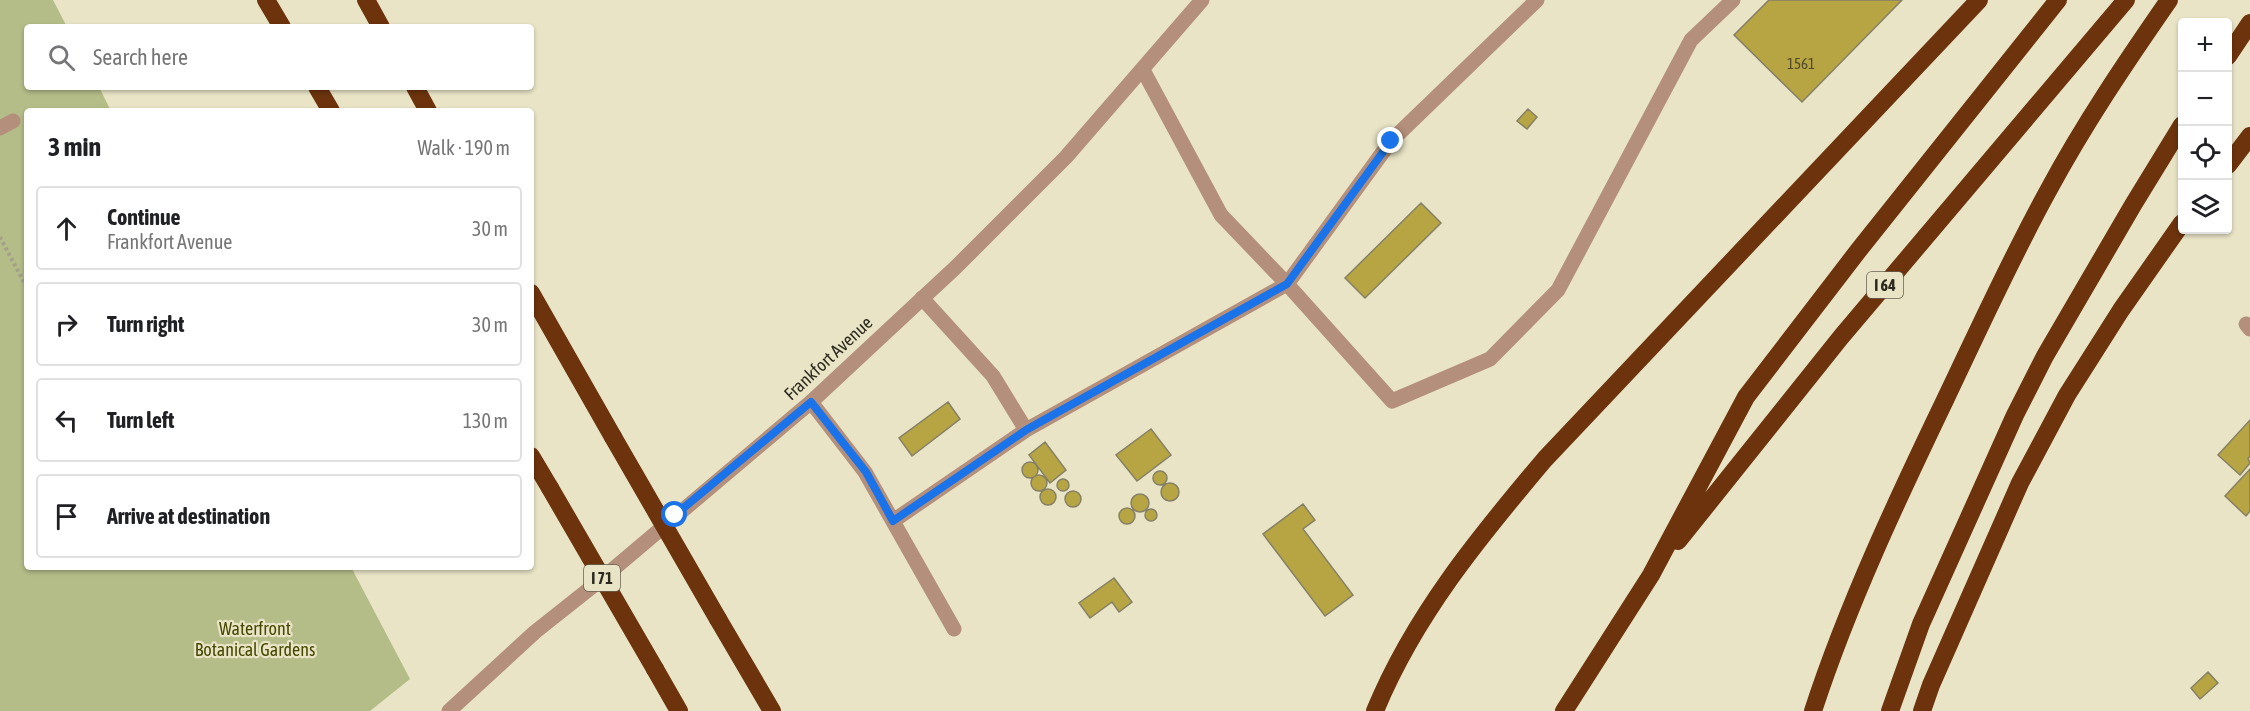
<!DOCTYPE html>
<html lang="en">
<head>
<meta charset="utf-8">
<style>
	body { margin:0; font-family:"Asap Condensed",sans-serif; background:#f6f6f6; color:#202124 }
	.controls { position:absolute; right:18px; top:18px; display:grid; overflow:hidden; border-radius:6px; box-shadow:0 2px 4px #0004 }
	.controls button { width:54px; height:54px; display:grid; place-items:center; padding:0; border:0; border-bottom:2px solid #e0e0e0; background:#fff; color:#202124; font:30px sans-serif }
	.stop { position:absolute; width:18px; height:18px; margin:-14px; border:4px solid #1a73e8; border-radius:50%; background:#fff }
	.stop.end { background:#1a73e8; border-color:#fff; box-shadow:0 2px 6px #0008 }
	.list { margin:0; padding:0; list-style:none }
	h2 { display:flex; justify-content:space-between; align-items:center; height:78px; margin:0; padding:0 24px; font-size:26px }
	h2 small { font-size:20px; font-weight:400; color:#757577 }
	.list li { display:grid; grid-template-columns:39px 1fr auto; gap:18px; align-items:center; box-sizing:border-box; height:84px; margin:0 12px 12px; padding:0 12px; border:2px solid #e0e0e0; border-radius:6px }
	.list b { display:block; font-size:22px; white-space:nowrap }
	.list p { margin:0; font-size:20px; white-space:nowrap; color:#757577 }
	.list em { font-size:20px; font-style:normal; color:#757577 }
	.icon { flex:none; width:33px; height:33px; fill:none; stroke:currentColor; stroke-width:2; stroke-linecap:round; stroke-linejoin:round }
	.map { position:relative; flex:none; width:2250px; height:711px; overflow:hidden }
	.search { position:absolute; background:#fff; box-shadow:0 2px 4px #0004; left:24px; top:24px; width:510px; height:66px; display:flex; align-items:center; gap:15px; box-sizing:border-box; padding:0 21px; border-radius:6px; color:#757577; font-size:22px }
	.panel { position:absolute; background:#fff; box-shadow:0 2px 4px #0004; left:24px; top:108px; width:510px; height:462px; border-radius:6px }
	.map>svg:first-child { display:block }
</style>
</head>
<body>
<div class="map">
<svg width="2250" height="711" viewBox="0 0 2250 711">
	<rect width="100%" height="100%" fill="#e9e4c6"/>
	<path fill="#b4bc87" d="M0,0H53L67,27H27V87H99L111,111H27V567H351L410,679L370,711H0Z"/>
	<path fill="#b7a544" stroke="#858065" stroke-width="1.5" d="M1769,0H1902L1802,102L1734,35Z
		M1528,109L1537,117L1527,129L1517,121Z
		M1421,203L1441,223L1365,298L1345,278Z
		M948,402L960,419L912,456L899,438Z
		M2250,420V457L2248,458L2250,463L2240,475L2218,455Z
		M1151,429L1171,455L1137,481L1116,455Z
		M1045,442L1066,470L1050,483L1029,455Z
		M1022 470a8 8 0 1 1 16 0a8 8 0 1 1-16 0Z
		M2250,469V511L2246,516L2225,496Z
		M1153 478a7 7 0 1 1 14 0a7 7 0 1 1-14 0Z
		M1031 483a8 8 0 1 1 16 0a8 8 0 1 1-16 0Z
		M1057 485a6 6 0 1 1 12 0a6 6 0 1 1-12 0Z
		M1161 492a9 9 0 1 1 18 0a9 9 0 1 1-18 0Z
		M1040 497a8 8 0 1 1 16 0a8 8 0 1 1-16 0Z
		M1065 499a8 8 0 1 1 16 0a8 8 0 1 1-16 0Z
		M1131 503a9 9 0 1 1 18 0a9 9 0 1 1-18 0Z
		M1303,504L1315,520L1303,529L1353,595L1325,616L1263,534Z
		M1119 516a8 8 0 1 1 16 0a8 8 0 1 1-16 0Z
		M1145 515a6 6 0 1 1 12 0a6 6 0 1 1-12 0Z
		M1114,578L1132,602L1119,612L1112,602L1090,618L1079,603Z
		M2208,672L2218,683L2200,699L2191,688Z"/>
	<g fill="none" stroke-linecap="round" stroke-linejoin="round">
		<path stroke="#a4a088" stroke-width="4" stroke-dasharray="3 3" stroke-linecap="butt" d="M0,237L27,288"/>
		<path stroke="#b48f7b" stroke-width="15" d="M1537,0L1391,141L1287,284L1392,401L1490,359L1558,290L1691,40L1733,0
			M0,128L13,121
			M811,402L865,472L954,629
			M1026,430L1287,284L1221,215L1143,70
			M893,521L1026,430L993,376L922,298"/>
		<path stroke="#b48f7b" stroke-width="15" d="M2246,324L2250,329"/>
		<path stroke="#b48f7b" stroke-width="15" d="M449,711L535,632L598,582L811,402L956,267L1066,157L1202,0"/>
		<path stroke="#6c330d" stroke-width="18" d="M266,0L282,27
			M366,0L381,27
			M2228,56L2250,23
			M317,87L331,111
			M415,87L428,111
			M2228,165L2250,136
			M531,293L613,437
			M531,456L550,488
			M1678,541L1841,337L2126,0
			M718,619L772,711
			M655,669L679,711
			M1375,711C1414,616 1479,537 1545,459L1979,0
			M1564,711L1651,575L1746,397L1858,251L2058,0
			M1813,711C1848,604 1897,500 1946,398C1979,329 2011,258 2048,191C2084,124 2126,62 2169,0
			M1890,711L1921,624L2015,415L2045,356L2133,205L2182,125
			M1922,711L1931,685L2020,483L2067,395L2121,310L2182,223"/>
		<path stroke="#6c330d" stroke-width="18" d="M613,437L718,619
			M550,488L655,669"/>
	</g>
	<g fill="none" stroke-linecap="round" stroke-linejoin="round">
		<path stroke="#1a73e8" stroke-width="8" d="M675,515L811,402L866,472L893,521L1026,430L1287,284L1391,141"/>
	</g>
	<g text-anchor="middle" dominant-baseline="central" stroke-width="4.5" stroke-linejoin="round" paint-order="stroke">
		<g font-size="15" fill="#4f4928">
			<text x="1801" y="63">1561</text>
		</g>
		<g fill="#e9e4c6" stroke="#656250" stroke-width="1.5">
			<rect x="1867" y="272" width="36" height="26" rx="4.5"/>
			<rect x="584" y="565" width="36" height="26" rx="4.5"/>
		</g>
		<g font-size="16" font-weight="bold" fill="#2c2a1e">
			<text x="1885" y="285">I 64</text>
			<text x="602" y="578">I 71</text>
		</g>
		<g font-size="18" fill="#2c2a1e" stroke="#e9e4c6">
			<text transform="translate(828 358) rotate(-43)">Frankfort Avenue</text>
		</g>
		<g font-size="18" fill="#454a00" stroke="#e9e4c6">
			<text x="255" y="628">Waterfront<tspan x="255" dy="21">Botanical Gardens</tspan></text>
		</g>
	</g>
</svg>
<div class="controls">
<button>+</button>
<button>−</button>
<button><svg class="icon" aria-label="locate" viewBox="0 0 24 24"><circle cx="12" cy="12" r="6"/><path d="M12 2v4M12 18v4M2 12h4M18 12h4"/></svg></button>
<button><svg class="icon" aria-label="layers" viewBox="0 0 24 24"><path d="M12 4l9 5-9 5-9-5zM3 14l9 5 9-5"/></svg></button>
</div>
<div class="stop" style="left:675px;top:515px"></div>
<div class="stop end" style="left:1391px;top:141px"></div>
<div class="search"><svg class="icon" aria-label="search" viewBox="0 0 24 24"><circle cx="10" cy="10" r="6"/><path d="M15 15l6 6"/></svg>Search here</div>
<section class="panel">
<h2>3 min<small>Walk · 190 m</small></h2>
<ul class="list">
<li><svg class="icon" aria-label="ahead" viewBox="0 0 24 24"><path d="M12 20V5M6 11l6-6 6 6"/></svg><div><b>Continue</b><p>Frankfort Avenue</p></div><em>30 m</em></li>
<li><svg class="icon" aria-label="right" viewBox="0 0 24 24"><path d="M7 20v-9h11M14 6l5 5-5 5"/></svg><div><b>Turn right</b></div><em>30 m</em></li>
<li><svg class="icon" aria-label="left" viewBox="0 0 24 24"><path d="M17 20v-9H6M10 6l-5 5 5 5"/></svg><div><b>Turn left</b></div><em>130 m</em></li>
<li><svg class="icon" aria-label="arrive" viewBox="0 0 24 24"><path d="M6 21V4h12l-3 4 3 4H6"/></svg><div><b>Arrive at destination</b></div></li>
</ul>
</section>
</div>
</body>
</html>
